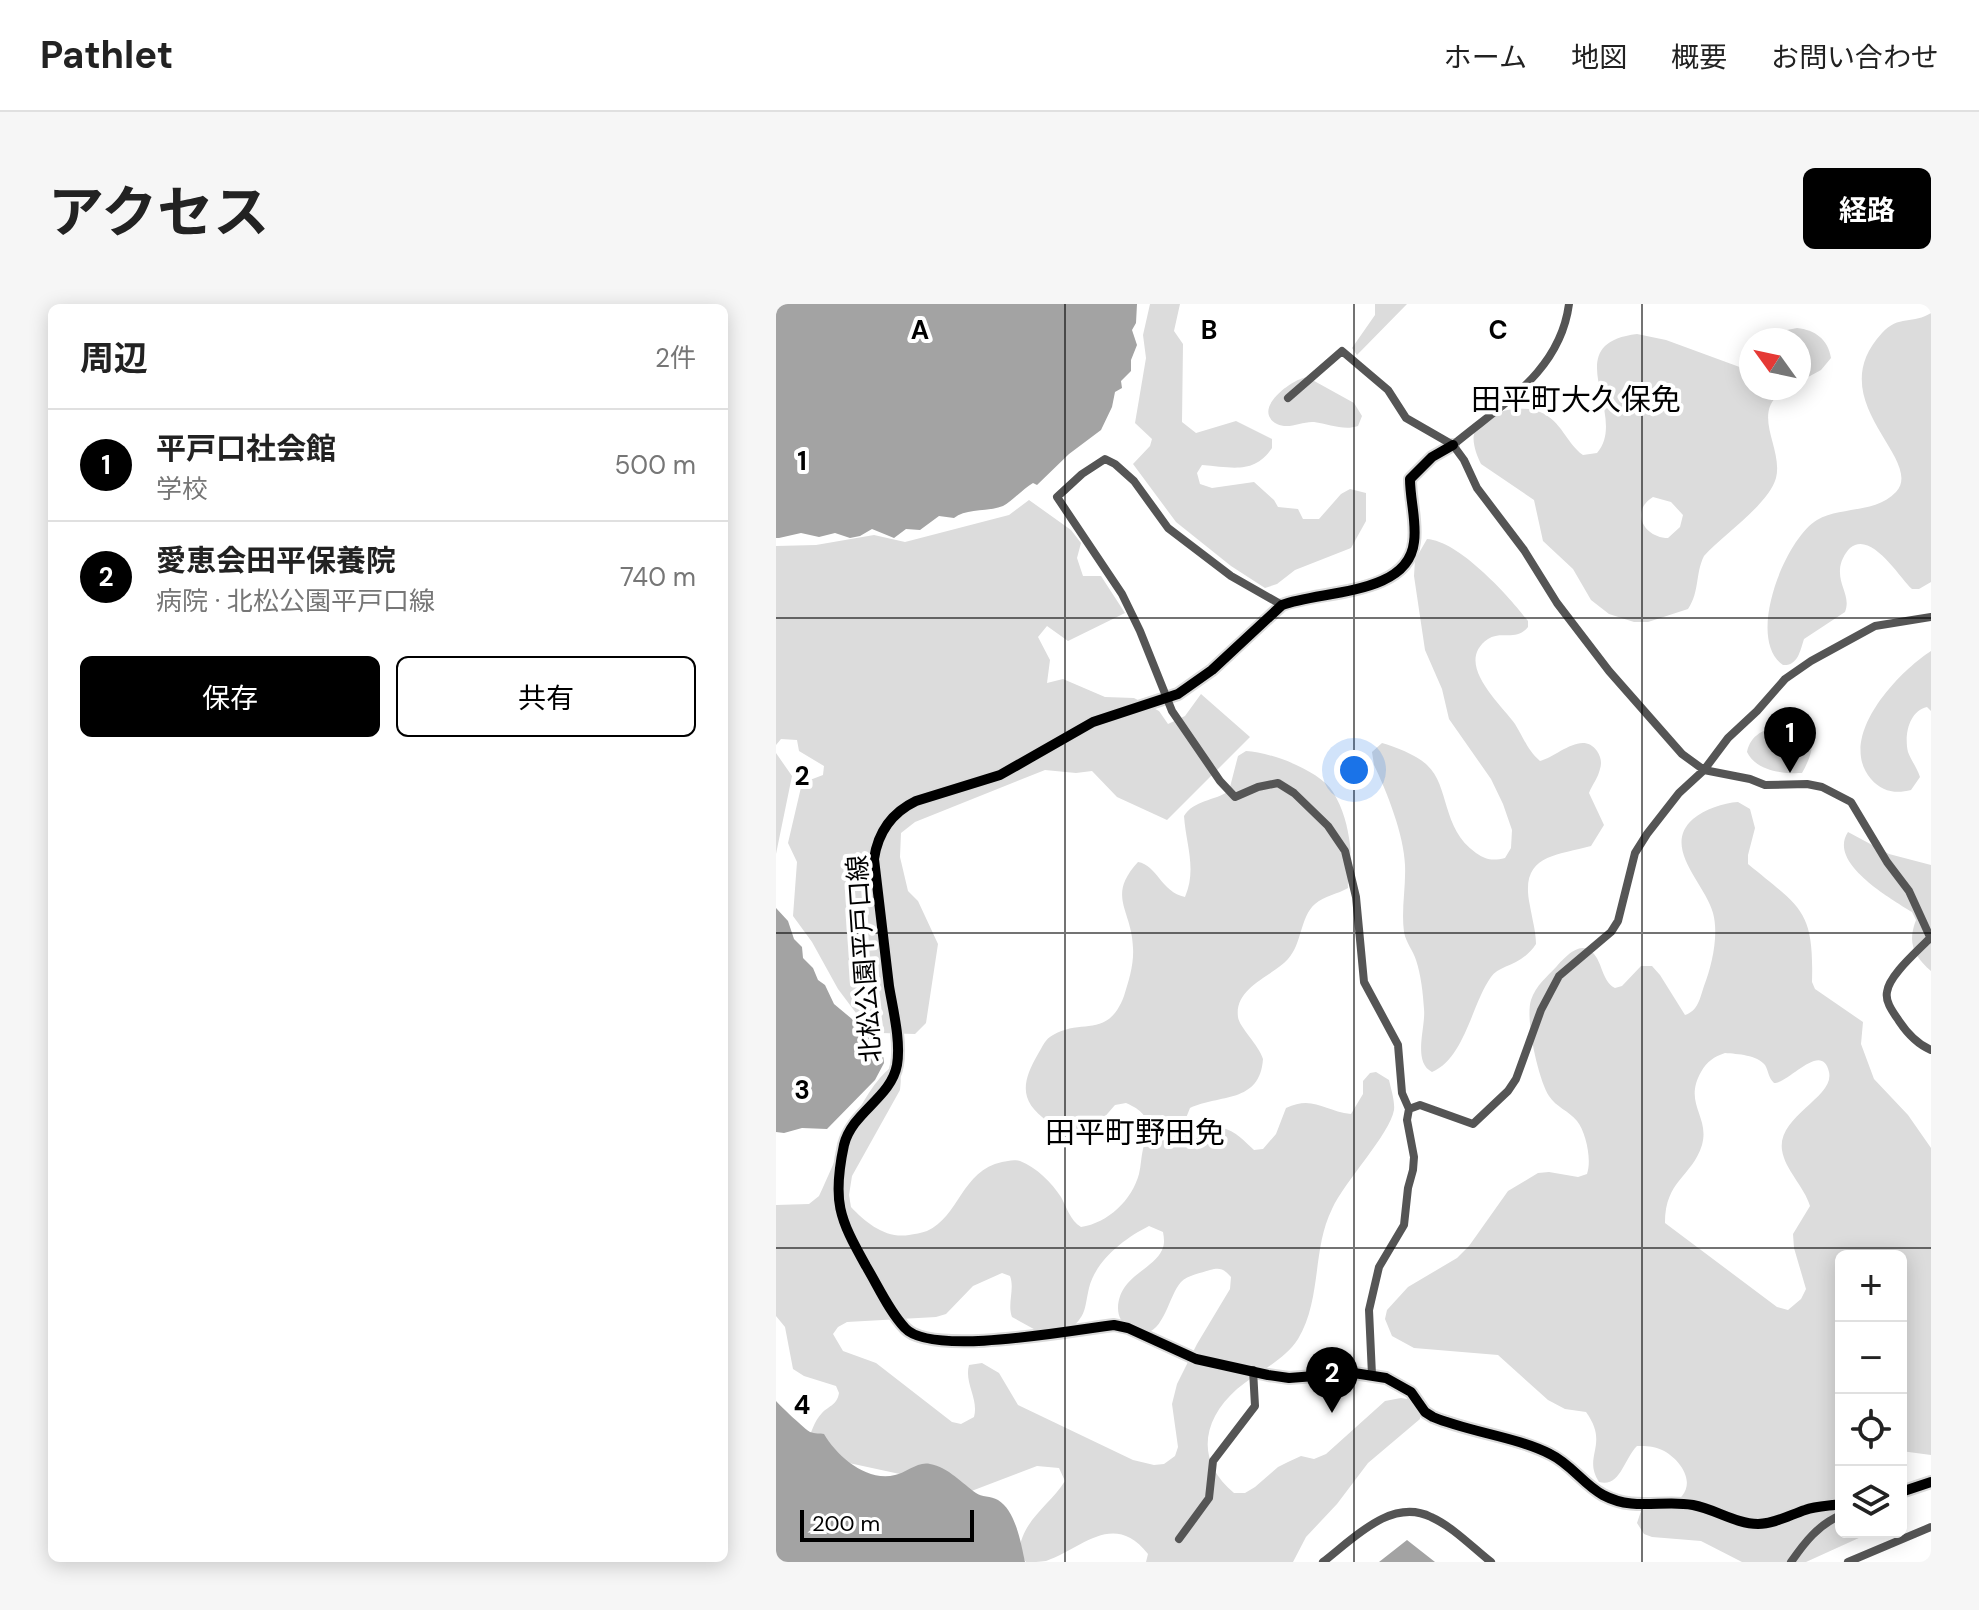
<!DOCTYPE html>
<html lang="ja">
<head>
<meta charset="utf-8">
<style>
	body { margin:0; font-family:"DM Sans","Noto Sans JP",sans-serif; background:#f6f6f6; color:#222 }
	.controls { position:absolute; right:24px; bottom:24px; display:grid; overflow:hidden; border-radius:12px; box-shadow:0 4px 20px #0003 }
	.controls button { width:72px; height:72px; display:grid; place-items:center; padding:0; border:0; border-bottom:2px solid #e0e0e0; background:#fff; color:#222; font:40px sans-serif }
	.compass { position:absolute; left:963px; top:24px; width:72px; height:72px; border-radius:50%; background:#fff; box-shadow:0 4px 20px #0003; rotate:303deg }
	.scale { position:absolute; left:24px; bottom:20px; width:174px; box-sizing:border-box; padding-left:8px; border:4px solid #000; border-top:0; font-size:22px; line-height:28px; white-space:nowrap; color:#000; -webkit-text-stroke:6px #fff; paint-order:stroke }
	.you { position:absolute; left:578px; top:466px; width:28px; height:28px; margin:-20px; border:6px solid #fff; border-radius:50%; background:#1a73e8; box-shadow:0 0 0 12px #1a73e833 }
	.badge { display:grid; place-items:center; width:52px; height:52px; border-radius:50%; background:#000; color:#fff; font-size:26px; font-weight:700 }
	.pin { position:absolute; translate:-50% -66px; filter:drop-shadow(0 2px 4px #0008) }
	.pin::after { content:''; position:absolute; top:42px; width:28px; height:24px; background:inherit; clip-path:polygon(0 0,100% 0,50% 100%) }
	.list { margin:0; padding:0; list-style:none }
	h2 { display:flex; justify-content:space-between; align-items:center; height:104px; margin:0; padding:0 32px; font-size:34px }
	h2 small { font-size:26px; font-weight:400; color:#767676 }
	.list li { display:grid; grid-template-columns:52px 1fr auto; gap:24px; align-items:center; box-sizing:border-box; height:112px; padding:0 32px; border-top:2px solid #e0e0e0 }
	.list b { display:block; font-size:30px; white-space:nowrap }
	.list p { margin:0; font-size:26px; white-space:nowrap; color:#767676 }
	.list em { font-size:26px; font-style:normal; color:#767676 }
	.actions { display:flex; gap:16px; padding:24px 32px }
	.actions a { flex:1; padding:18px 0; border:2px solid #000; border-radius:12px; text-align:center; font-size:28px; color:#000 }
	.actions .main { background:#000; color:#fff }
	.icon { flex:none; width:44px; height:44px; fill:none; stroke:currentColor; stroke-width:2; stroke-linecap:round; stroke-linejoin:round }
	.map { position:relative; flex:none; width:1155px; height:1258px; overflow:hidden; border-radius:12px }
	header { display:flex; align-items:center; gap:48px; box-sizing:border-box; height:112px; padding:0 40px; background:#fff; border-bottom:2px solid #e0e0e0 }
	header strong { font-size:38px }
	nav { display:flex; gap:44px; margin-inline-start:auto; font-size:28px }
	.intro { display:flex; align-items:center; justify-content:space-between; box-sizing:border-box; height:192px; padding:0 48px }
	h1 { margin:0; font-size:56px }
	.button { padding:20px 36px; border-radius:12px; background:#000; color:#fff; font-size:28px; font-weight:700 }
	main { display:flex; gap:48px; padding:0 48px }
	aside { flex:1; background:#fff; border-radius:12px; box-shadow:0 4px 20px #0003 }
	.map>svg:first-child { display:block }
</style>
</head>
<body>
<header>
<strong>Pathlet</strong>
<nav><a>ホーム</a><a>地図</a><a>概要</a><a>お問い合わせ</a></nav>
</header>
<div class="intro"><h1>アクセス</h1><a class="button">経路</a></div>
<main>
<aside>
<h2>周辺<small>2件</small></h2>
<ul class="list">
<li><span class="badge">1</span><div><b>平戸口社会館</b><p>学校</p></div><em>500 m</em></li>
<li><span class="badge">2</span><div><b>愛恵会田平保養院</b><p>病院 · 北松公園平戸口線</p></div><em>740 m</em></li>
</ul>
<div class="actions"><a class="main">保存</a><a>共有</a></div>
</aside>
<div class="map">
<svg width="1155" height="1258" viewBox="0 0 1155 1258">
	<rect width="100%" height="100%" fill="#fff"/>
	<path fill="#dcdcdc" fill-rule="evenodd" d="M374,0H404L398,27L407,40L406,118L420,129L460,117L496,135V144C478,171 455,163 426,161L421,169L424,180L436,184L478,178L498,196L502,203L522,205L527,215H543L565,190L574,185L590,189V217L575,244L519,266L501,280L489,284L455,262L400,218L357,160L374,142L376,135L359,119L370,54L367,31Z
		M599,0H631L581,51L576,44L599,11Z
		M1155,9V278L1143,285H1136C1123,273 1095,226 1074,244C1069,249 1064,258 1064,266C1063,282 1075,293 1069,308L1028,335C1024,347 1022,362 1007,361C969,335 1009,235 1041,216C1065,202 1099,210 1120,188C1150,155 1043,97 1106,29C1122,11 1138,20 1155,9Z
		M1021,24C1039,26 1052,35 1055,54L1045,66L1023,78V36H1001L1011,26Z
		M861,30L890,36L969,65L975,63V84H1013C970,105 1008,142 1000,174C993,200 947,231 928,252C919,270 924,287 912,305L872,318H858L833,310L815,296L797,265L767,237L758,196L705,160C701,152 696,139 698,130C704,107 745,100 764,108C786,117 790,139 807,151L821,149C854,111 779,40 861,30ZM877,193L895,198L907,211L904,223L892,234C869,234 853,208 877,193Z
		M531,73L578,99L586,112L582,122C568,127 553,120 538,118C526,117 513,126 501,120C475,106 514,76 531,73Z
		M253,196L295,226L305,239L301,254L307,272H325L349,309L292,337L271,322L262,333L274,356L271,379L287,375L329,393L358,394L383,407L392,420L409,412L425,390L474,433L391,516L341,493L316,467L300,469L269,466L139,518L125,529L124,553L132,587L142,597L162,640L150,719L139,730L105,729L89,721L62,685L36,638L17,612L21,558L12,539L26,479L47,471L48,462L23,447L21,436L5,435L0,441V242L40,241L98,231L129,238L233,211Z
		M651,235C683,237 733,292 752,317V323C740,338 725,326 712,335C677,359 725,400 739,420C747,433 752,447 764,457C781,453 806,426 821,447C825,453 826,459 824,465C822,474 816,481 813,489L828,521L815,542C778,552 743,551 754,602C756,614 760,628 760,640C746,662 723,661 715,673C696,699 689,754 656,768C636,758 650,723 648,705C647,689 645,671 640,656C637,646 630,639 628,628C625,605 630,584 629,561C628,531 611,488 598,461L596,448L606,439C619,443 641,451 651,461C674,482 665,524 700,549C710,556 717,557 729,554L735,544L736,526L727,500L715,475L673,415L666,385L649,346L638,272L639,256Z
		M1155,347V407L1151,403C1133,407 1128,431 1132,448C1135,456 1141,464 1144,473L1135,486C1120,490 1106,488 1095,475C1060,434 1121,369 1155,347Z
		M1007,421C1043,425 1040,444 1026,469C1007,470 980,467 971,448C975,429 990,425 1007,421Z
		M470,447C494,448 543,466 557,488C567,504 572,523 574,541C576,555 571,570 572,584C562,590 548,592 539,600C524,613 526,640 512,655C497,672 458,683 462,713C463,723 483,741 487,755C484,800 443,790 414,804L410,814C421,828 432,822 446,824C459,826 469,838 478,846L487,845L500,830L510,804C537,791 548,807 575,810L587,790V777L594,769L600,768L613,776C615,785 619,797 618,806C614,830 568,878 556,905C536,945 546,995 522,1035C508,1057 481,1068 461,1085C425,1117 420,1158 458,1189H469L479,1183L502,1163L512,1158L525,1152L538,1155L550,1150L609,1097L625,1094L637,1096L644,1100V1115L592,1159L561,1200L530,1233L517,1258H370L372,1250C337,1206 306,1245 270,1257C264,1258 256,1258 250,1258L243,1248C246,1216 274,1201 289,1177L283,1164L261,1162L185,1191L133,1172L59,1156L31,1140C35,1129 38,1117 46,1109C54,1101 61,1101 63,1089L60,1082L28,1072L17,1065L9,1023L0,1012V901L33,900L43,892C61,855 84,788 115,763C127,768 125,775 124,786L76,872L73,891L75,903C90,919 110,935 133,931C138,930 146,929 151,927C183,913 186,866 226,858C232,857 237,855 244,857C260,863 276,879 285,893C291,904 294,916 305,923C332,919 356,896 363,870C365,862 365,853 367,845C372,821 377,811 350,799L339,801L313,831C297,832 286,827 273,818C242,797 246,778 262,750C267,742 269,735 277,731C306,714 332,735 348,692C353,676 358,660 357,644C356,605 330,593 362,558C381,561 385,588 409,593C421,565 410,541 408,512C418,496 438,497 453,487L462,452ZM373,922L387,928C388,934 389,940 386,946C377,966 343,972 342,1004C342,1013 346,1020 354,1024C386,1045 391,993 405,978C412,971 425,969 434,966C444,963 448,965 455,973L454,985L421,1040L401,1080L396,1100L402,1143L399,1152L388,1160L378,1161L357,1156L242,1101L223,1069L206,1059L193,1061C188,1079 203,1095 198,1113L185,1120L176,1118L100,1059L67,1047L57,1030L62,1023L71,1018L160,1013L170,1010L197,982L226,969L234,972C239,985 231,1000 236,1013L265,1029L292,1027C311,1011 308,1006 313,984C320,956 349,934 373,922Z
		M0,449L16,472L0,550Z
		M962,498L974,505L979,524L972,551V560C1025,604 1038,605 1036,678L1039,685L1087,718L1085,740L1098,775L1132,811L1155,844V1151L1125,1147V952H1065L1063,1157L1065,1228H1096L1030,1258H966L925,1237L876,1233L868,1230L861,1219L865,1207C877,1202 898,1203 906,1192C920,1175 901,1153 886,1146C878,1142 870,1142 861,1142C848,1155 844,1184 823,1178C806,1152 834,1141 810,1108L789,1105L772,1096L722,1051L638,1044L616,1032L609,1015L611,1006L632,983L681,954L693,942L732,887L762,869L773,868L802,873L811,870C816,856 810,828 801,817C793,807 780,803 773,792C762,775 749,715 755,696C760,681 771,673 781,662C787,655 801,640 811,645C827,651 824,677 839,684L846,682L865,662H876L884,671L909,711C922,707 924,694 928,682C936,661 943,631 937,609C929,579 885,543 917,515C929,505 947,499 962,498ZM949,749C962,750 981,751 989,761C993,768 992,773 998,779C1013,779 1046,736 1053,768C1059,793 1001,812 1006,846C1009,866 1028,882 1034,902L1017,930L1018,944L1030,985L1025,995L1012,1006L1001,1003L889,919C889,876 916,873 926,841C934,812 907,800 925,768C931,757 938,753 949,749Z
		M1072,528L1113,550L1155,561V667C1138,652 1131,639 1140,616L1136,608C1116,595 1051,559 1072,528Z"/>
	<path fill="#a3a3a3" d="M0,0H361L360,19L356,26L361,41L355,56V67L345,77L346,84L339,88L336,103L325,126L293,150L261,181L257,179C247,185 235,198 227,202C212,208 190,204 178,214L163,212L144,226L130,225L118,234L96,225L84,232L74,234L59,229L43,233L25,229L3,234H0Z
		M0,604L12,617L18,635L26,643L27,654L37,664L42,676L49,681L58,700L88,725L95,736L106,741L108,759L99,776L51,825L26,824L8,829L0,828Z
		M0,1097C2,1100 30,1126 34,1128C39,1130 44,1129 48,1130C61,1152 90,1178 119,1171C130,1169 142,1157 154,1160C172,1163 187,1180 200,1189C205,1193 215,1192 222,1196C240,1207 245,1240 249,1258H0Z
		M631,1236L659,1258H603Z"/>
	<g fill="none" stroke-linecap="round" stroke-linejoin="round">
		<defs>
			<path id="major" d="M677,141L656,153L634,175C634,196 641,218 638,238C632,292 545,286 506,301L436,366L402,390L317,418L224,471L140,497C115,509 102,528 98,555C103,597 108,640 113,682C117,706 125,737 121,761C115,794 76,808 68,841C56,897 63,914 90,962C102,982 113,1007 129,1024C155,1053 297,1026 338,1021L352,1024L420,1055L492,1071L513,1074L578,1069L610,1074L635,1088L649,1108L657,1113C693,1128 741,1133 774,1150C795,1160 807,1180 827,1191C859,1208 886,1195 917,1201C939,1205 960,1220 982,1220C998,1220 1014,1211 1029,1206C1040,1202 1053,1202 1065,1200
				M1125,1188L1155,1178"/>
		</defs>
		<use href="#major" stroke="#dbdbdb" stroke-width="14"/>
		<path stroke="#555" stroke-width="8" d="M512,94L566,47L612,86L630,114L677,141L688,156L701,184L748,246L781,299L833,367L906,450L928,466L974,475L989,481L1031,480L1046,483L1075,498L1111,558L1133,587L1155,635
			M677,141C726,100 784,68 793,0
			M506,301L455,272L392,224L358,177L339,160L329,155L306,170L281,193L346,290L364,327L396,407L444,477L459,493L482,483L502,479L518,489L552,522L569,547L580,593L588,678L622,741L626,789L633,805L631,816L638,853L637,866L632,884L628,921L603,963L593,1006L596,1071
			M1154,634C1142,647 1113,671 1111,688C1109,698 1117,708 1123,717C1131,729 1141,740 1155,746
			M633,805L644,801L697,820L732,787L740,775L765,706L783,672L835,628L842,617L859,549L871,530L903,489L928,466L952,434L981,407L1009,375L1035,357L1099,322L1155,313
			M403,1235L433,1194L437,1157L479,1102L477,1066
			M547,1258C576,1236 615,1193 655,1213C677,1223 696,1243 715,1258
			M1015,1258C1029,1238 1042,1221 1065,1211
			M1072,1258L1155,1223"/>
		<use href="#major" stroke="#000" stroke-width="10"/>
	</g>
	<path fill="none" stroke="#000" stroke-width="2" stroke-opacity="0.55" d="M289,0V1258M578,0V1258M866,0V1258M0,314H1155M0,629H1155M0,944H1155"/>
	<g text-anchor="middle" dominant-baseline="central" stroke-width="8" stroke-linejoin="round" paint-order="stroke">
		<g font-size="26" fill="#000" stroke="#fff">
			<text transform="translate(88 655) rotate(-94)">北松公園平戸口線</text>
		</g>
		<g font-size="30" fill="#000" stroke="#fff">
			<text x="800" y="95">田平町大久保免</text>
			<text x="359" y="828">田平町野田免</text>
		</g>
	</g>
	<g font-size="26" text-anchor="middle" font-weight="bold" fill="#000" stroke="#fff" stroke-width="8" stroke-linejoin="round" paint-order="stroke">
		<text x="144" y="35">A</text>
		<text x="433" y="35">B</text>
		<text x="722" y="35">C</text>
		<text x="26" y="166">1</text>
		<text x="26" y="481">2</text>
		<text x="26" y="795">3</text>
		<text x="26" y="1110">4</text>
	</g>
</svg>
<div class="controls">
<button>+</button>
<button>−</button>
<button><svg class="icon" aria-label="locate" viewBox="0 0 24 24"><circle cx="12" cy="12" r="6"/><path d="M12 2v4M12 18v4M2 12h4M18 12h4"/></svg></button>
<button><svg class="icon" aria-label="layers" viewBox="0 0 24 24"><path d="M12 4l9 5-9 5-9-5zM3 14l9 5 9-5"/></svg></button>
</div>
<svg class="compass" viewBox="-18 -18 36 36"><path d="M0-13l5 13h-10z" fill="#e53935"/><path d="M0 13l5-13h-10z" fill="#767676"/></svg>
<div class="scale">200 m</div>
<div class="you"></div>
<div class="pin badge" style="left:1014px;top:469px">1</div>
<div class="pin badge" style="left:556px;top:1109px">2</div>
</div>
</main>
</body>
</html>
